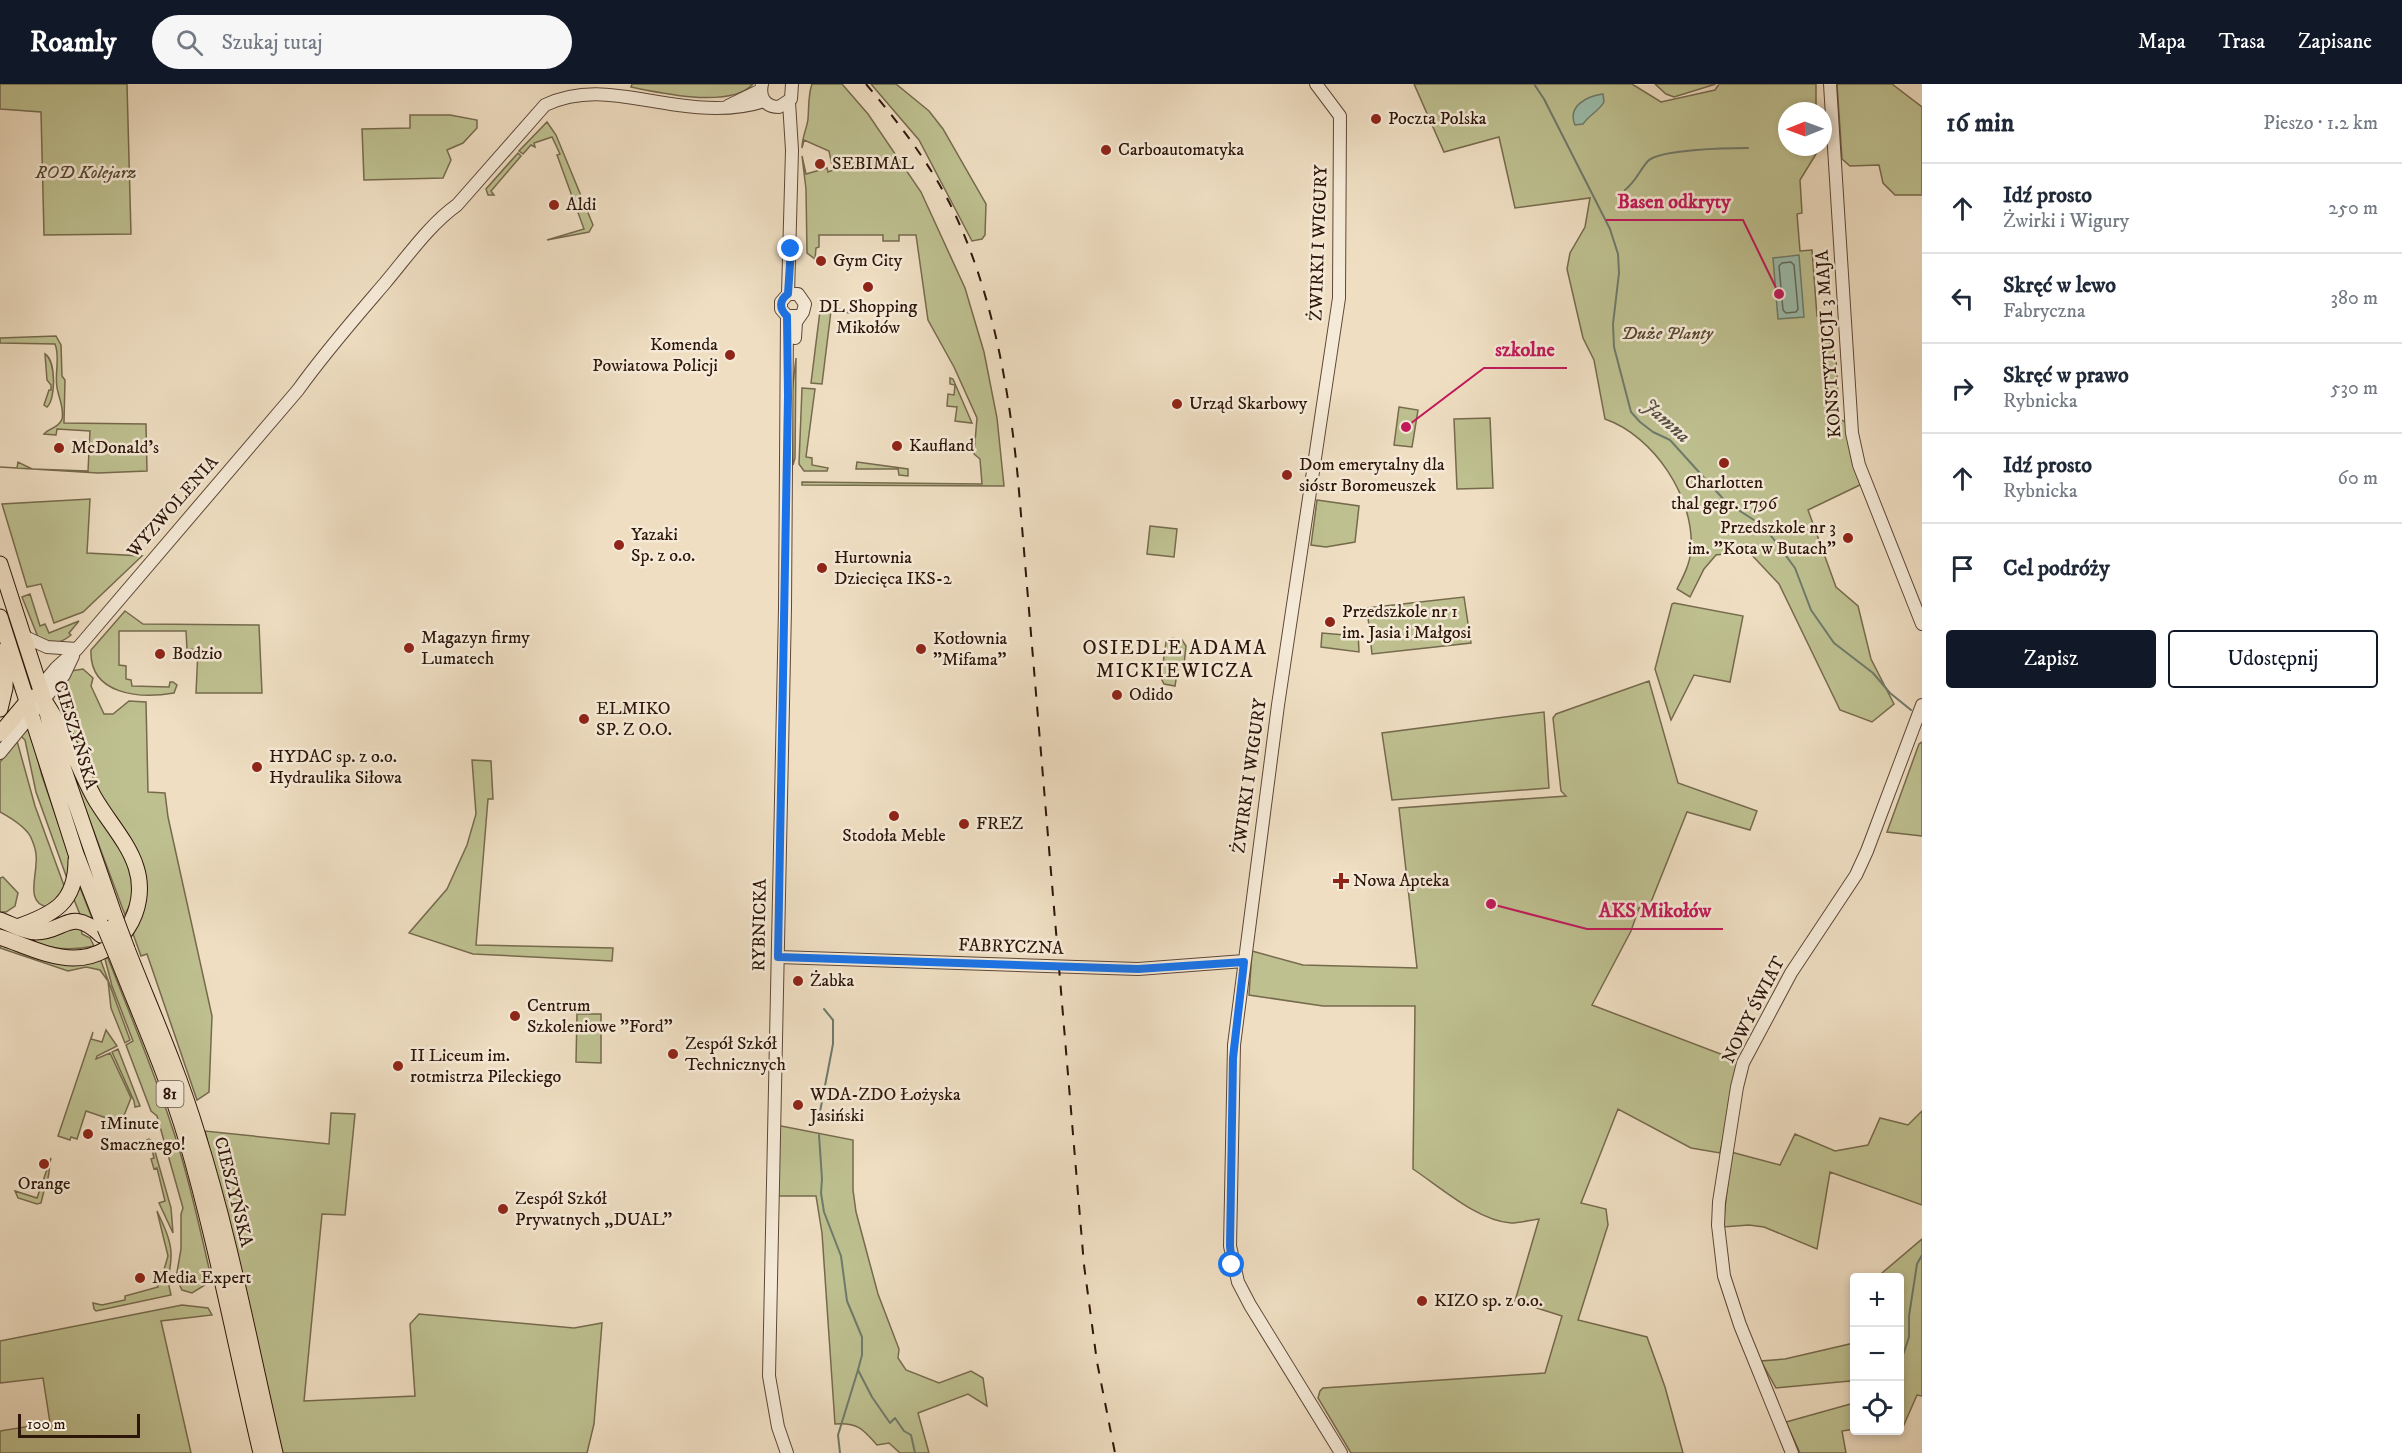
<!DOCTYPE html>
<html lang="pl">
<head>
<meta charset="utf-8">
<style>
	body { margin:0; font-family:"IM FELL DW Pica",serif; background:#f6f6f7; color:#1f2937 }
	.controls { position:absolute; right:18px; bottom:18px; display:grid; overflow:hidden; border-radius:6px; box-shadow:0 3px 9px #0003 }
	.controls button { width:54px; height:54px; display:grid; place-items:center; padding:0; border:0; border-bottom:2px solid #e0e1e3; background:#fff; color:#1f2937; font:30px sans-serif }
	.compass { position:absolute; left:1778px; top:18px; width:54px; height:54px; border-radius:50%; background:#fff; box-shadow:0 3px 9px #0003; rotate:269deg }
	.scale { position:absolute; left:18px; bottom:15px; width:122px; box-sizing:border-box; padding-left:6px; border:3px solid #2d150a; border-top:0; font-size:16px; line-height:21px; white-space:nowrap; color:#2d150a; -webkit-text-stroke:4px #f5ead7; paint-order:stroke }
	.stop { position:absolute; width:18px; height:18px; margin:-14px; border:4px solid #1a73e8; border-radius:50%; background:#fff }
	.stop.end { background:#1a73e8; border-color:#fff; box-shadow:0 2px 6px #0008 }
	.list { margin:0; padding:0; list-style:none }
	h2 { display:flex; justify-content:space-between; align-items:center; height:78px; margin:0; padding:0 24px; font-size:26px }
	h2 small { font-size:20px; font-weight:400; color:#747a83 }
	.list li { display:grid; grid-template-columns:39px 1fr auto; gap:18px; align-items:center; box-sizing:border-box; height:90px; padding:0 24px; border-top:2px solid #e0e1e3 }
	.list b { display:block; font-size:22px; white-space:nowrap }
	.list p { margin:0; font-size:20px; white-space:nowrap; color:#747a83 }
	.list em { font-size:20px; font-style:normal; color:#747a83 }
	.actions { display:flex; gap:12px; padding:18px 24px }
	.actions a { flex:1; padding:14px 0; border:2px solid #111827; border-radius:6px; text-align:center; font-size:21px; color:#111827 }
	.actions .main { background:#111827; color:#fff }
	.icon { flex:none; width:33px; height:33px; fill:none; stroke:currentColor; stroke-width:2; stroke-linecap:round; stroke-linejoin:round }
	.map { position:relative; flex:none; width:1922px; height:1369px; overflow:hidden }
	header { display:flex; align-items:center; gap:36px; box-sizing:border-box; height:84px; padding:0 30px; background:#111827; color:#fff }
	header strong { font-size:28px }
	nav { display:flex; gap:33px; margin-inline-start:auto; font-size:21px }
	.search { width:420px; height:54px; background:#f6f6f7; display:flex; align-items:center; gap:15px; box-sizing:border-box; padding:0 21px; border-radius:33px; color:#747a83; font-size:22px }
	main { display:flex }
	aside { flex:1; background:#fff }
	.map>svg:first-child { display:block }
</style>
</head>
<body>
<header>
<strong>Roamly</strong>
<div class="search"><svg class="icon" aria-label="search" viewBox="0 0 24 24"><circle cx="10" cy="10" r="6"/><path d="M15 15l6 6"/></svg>Szukaj tutaj</div>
<nav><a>Mapa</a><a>Trasa</a><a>Zapisane</a></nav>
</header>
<main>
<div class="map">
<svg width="1922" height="1369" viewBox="0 0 1922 1369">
	<rect width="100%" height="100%" fill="#efdec2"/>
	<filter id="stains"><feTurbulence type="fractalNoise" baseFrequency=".00333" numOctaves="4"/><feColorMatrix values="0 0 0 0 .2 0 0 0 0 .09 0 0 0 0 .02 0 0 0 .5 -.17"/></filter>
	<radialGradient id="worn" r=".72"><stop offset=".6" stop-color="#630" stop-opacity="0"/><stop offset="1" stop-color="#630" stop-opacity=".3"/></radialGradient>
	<path fill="#bec090" stroke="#766a4d" stroke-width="1.5" d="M0,0H127L131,150L44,151L41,28L0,25Z
		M632,0H753C730,25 661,9 631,3Z
		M812,0H842L868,30L921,108L965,204L984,268L997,334L1004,402L802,401V398L982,400L980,375L974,370L977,334L954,283L928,236L916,151H899V157H883V151H819V163L816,164L815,175L807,169L806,105L802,72L806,90L827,84L828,88L833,86L829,67L804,56L802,64C802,53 807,44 808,35C809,23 808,11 812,0Z
		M871,0H896L929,27L943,45L986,120L985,151L982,155L972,157L919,56Z
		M1414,0H1632L1661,18L1715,6L1719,0H1816V27H1787V63H1816V70L1800,96L1802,129L1797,130L1800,167L1812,166L1817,232H1821L1822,241L1836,274L1839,335L1846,338L1862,400L1808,426L1836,503L1858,522L1871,575L1894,620L1872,638L1840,626L1779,500L1748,467L1716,471L1704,485L1690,513L1677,505C1683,493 1690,480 1691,466C1695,414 1654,352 1605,335L1594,276L1583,254L1567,185L1570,169L1585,143L1590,114L1515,124L1499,53L1444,68Z
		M1655,0H1716L1674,13L1666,10Z
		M1837,0H1892L1922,23V111H1895L1883,99L1879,81L1850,82L1842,75Z
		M410,31H450L477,36V44L463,59L447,66L451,76L443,94L364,96L362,45L410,44Z
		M547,38L556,51L593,141L589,148L547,156L584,145L557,71L560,70L552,53L534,59L535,63L531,61L523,70L519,67Z
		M518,69L521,72L491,107L494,111H488L486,105Z
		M837,225L850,227V229L831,227L822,300L811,299L820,227Z
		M56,252L61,261L62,292L65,296L64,339L146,340L147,387L98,389L0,383L17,384L18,378L32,385L88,387L90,347L57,345L56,351L44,350C49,344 59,344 62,335C64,325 60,317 58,308C53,293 61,275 55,260L0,259V254Z
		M45,270C56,277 56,315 47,323L44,321L49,306H51V301L47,296Z
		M796,274L795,374L793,381L792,309Z
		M950,294L953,295L972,339L955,337L957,323L947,322L948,310L954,311L955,301L950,300Z
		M802,304L815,305L806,373L812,374V381L828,384L827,387H804L799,380Z
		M1399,323L1418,326L1412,363L1394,361Z
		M1490,334L1493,404L1457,405L1454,335Z
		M857,378L908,385V392L899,391L898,385H856Z
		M90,415L87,469L142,472L83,528L54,539L41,500L27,503L2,420Z
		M1317,416L1359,422L1355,458L1326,463L1311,461Z
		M1150,442L1177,445L1174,473L1147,470Z
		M30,510L40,542L45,540L49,549L79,537L69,549L71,551C59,561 51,560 38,553L22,513Z
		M1464,513L1471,559L1372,570L1367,524Z
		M1674,519L1743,532L1730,598L1694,591L1671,636L1655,585L1672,520Z
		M125,527L143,540L259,541L262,609H196L198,566L187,565L186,547H119V581L126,582V595L131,596L132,602L169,603L170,598H173L177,601L174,609C140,615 89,611 91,566Z
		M1346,546L1358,547L1359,568L1321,563L1322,549L1345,551Z
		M1172,554L1182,556L1186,562L1184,581L1178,583L1175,602L1164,600L1161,594L1166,558Z
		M83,585L93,594L91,602L104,630H113L129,617L146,618L148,708L165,709L168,733L212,932L209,1008L197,1016L147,870L141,872L132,847L145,811L88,695L59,620V609L71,587Z
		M1649,597L1678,699L1757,727L1750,746L1687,728L1649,823L1639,824L1631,847L1592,921L1739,977L1720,1069L1691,1064L1618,1025L1581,1119L1606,1125L1608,1141L1578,1236L1647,1253L1665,1303L1683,1369H1351L1318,1314L1320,1307L1323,1304L1545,1289L1562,1232L1515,1217L1539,1135C1530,1136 1520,1139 1511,1139C1478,1137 1440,1103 1413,1085L1415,922H1323L1249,911L1252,867L1303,881L1417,884L1399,724L1566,712L1561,707L1553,634L1556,630Z
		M1544,628L1549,704L1392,716L1382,649Z
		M27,646H30L42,692L69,770L71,783L69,800L36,708L25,656L21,652Z
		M17,657L35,722L66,807L48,823C26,820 36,794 36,779C37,772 35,763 32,756C28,744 11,734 0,728V678Z
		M1922,658V752L1887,748L1919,660Z
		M472,676L491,677L493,715H488L476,861L613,864L612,877L473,870L409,849L447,805L467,761L476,730Z
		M79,695L131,781L134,811L125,831L75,697Z
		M3,793L18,809L15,822L6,828H0V794Z
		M79,801L92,834V836L81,833L73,813Z
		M71,841L81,844L82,850L90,854L94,862C57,870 35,859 0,847V844L7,847Z
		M0,859L100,875L101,877L130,956L125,959L111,924L108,897L100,886L86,883L68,887L0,864Z
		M108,874C133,938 160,1002 180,1068C192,1108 201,1149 210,1189L205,1201L192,1209L182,1206L176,1194L181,1165V1130L183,1124L157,1032L151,1027L126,961L133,957L112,902L105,875Z
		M577,930H601V979L576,978Z
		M106,946L117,962L97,972L96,975L110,969L131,1014L121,1039L86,1027L77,1055L71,1053L70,1056L58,1052L93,948L91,955L102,958Z
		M118,965L140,1022L135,1023L134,1017L112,968Z
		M1922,1027V1121L1830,1088L1817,1165L1764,1143L1749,1141L1723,1143L1731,1068L1780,1081L1795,1050L1835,1067L1868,1061L1880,1034L1908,1041Z
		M331,1029L355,1030L345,1131L322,1130L304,1317L415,1312L410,1240L419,1230L574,1244L602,1239L594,1340L587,1369H281L250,1230L205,1047L329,1060Z
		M776,1041L853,1056V1106L856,1128L878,1210L899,1265L898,1274L906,1286L939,1299L971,1287L983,1294L987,1322L968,1310L918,1329L929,1369H900L889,1359L877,1361C863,1345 857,1338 835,1340L822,1149L816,1112H777Z
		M149,1055L152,1057L171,1124L173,1149L159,1119L165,1117L157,1084L154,1085L151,1075L154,1074L150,1057L144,1058Z
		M51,1074C48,1084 51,1097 42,1103L44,1107L41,1119L37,1120L18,1114L15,1107L37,1114Z
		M157,1127C163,1140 170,1154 171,1168C172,1187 165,1190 171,1211L96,1227L94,1225L93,1219L102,1221L125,1216V1212L158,1203L156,1196L159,1188L163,1189L168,1172Z
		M1922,1155V1312L1917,1311L1903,1343L1900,1341V1194L1882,1193V1189Z
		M182,1221L208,1224L212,1231L161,1237L191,1369H0V1347L50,1339L43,1294L0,1299V1257Z
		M1854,1259V1309L1850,1297L1776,1304L1761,1277L1785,1275Z
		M1854,1319V1345L1842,1347L1846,1369H1800L1786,1338Z"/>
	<path fill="#9bbdac" stroke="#6f7a6b" stroke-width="1.5" d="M1603,10L1604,18C1599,27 1589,31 1583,40L1575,41C1567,22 1587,12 1603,10Z
		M1799,171L1804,233L1778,235L1773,174Z"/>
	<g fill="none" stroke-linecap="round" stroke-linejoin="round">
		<path stroke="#64695b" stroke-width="1.5" d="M1791,178L1794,181L1798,225L1796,228L1786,229L1783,226L1779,182L1782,179Z"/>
		<path stroke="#6f7a6b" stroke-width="2" d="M1534,0L1544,15L1610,145L1618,170L1619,189L1613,240L1614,263L1631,328L1640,338L1653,348L1670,356L1726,418L1757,438L1772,453L1795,484L1811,526L1834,559L1873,589L1890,609L1911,626
			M1625,106C1637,96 1639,87 1648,77C1660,65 1730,64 1748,64
			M819,1033L833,960V936L824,925
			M819,1051L822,1095L821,1109L824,1128L841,1172L847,1217L862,1253V1271L858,1286L838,1351L840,1369
			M1900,1280L1909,1253V1232L1917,1180L1922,1171
			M858,1286L872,1313L890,1339L895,1334L904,1347L911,1351L915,1369"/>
		<defs>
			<path id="tertiary" d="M762,0C759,13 765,23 779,23L791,15L792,0
				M1316,0L1340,32L1339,214L1278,621L1234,961L1230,1162L1238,1198L1250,1221L1341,1369
				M1830,0L1852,349L1859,381L1922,540
				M728,22L761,6
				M788,210L792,66L789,18
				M787,232L785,524L769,1292L778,1343L787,1369
				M795,254L796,238L803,228L805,220L798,210H788L781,218V225L787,232H798
				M23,552L47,563L77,565
				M40,603L56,584L77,565L298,306C325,268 355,234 385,199C407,173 429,141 457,121L545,21C589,0 631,15 678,21C706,25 738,26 764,17
				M0,669L64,591L73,572
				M778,873L1138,885L1244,877
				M1792,1369L1740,1241L1724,1192L1718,1141L1719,1118L1737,1003L1743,979L1791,889L1856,791L1867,767L1922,621"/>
			<path id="primary" d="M0,480L44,616L54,657L115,833
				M0,533L76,770L105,844
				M0,625L5,604L6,565
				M0,650L31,613
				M0,836C11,840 24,848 36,848C65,848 70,822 101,851
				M17,843C54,830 76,819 76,776
				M0,853C24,861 49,874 74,874C120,874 150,825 136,783C128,758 107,736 94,713C83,693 75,672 65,651C59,639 51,628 44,616
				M127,865C151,926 178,986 197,1049C230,1153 250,1262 275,1369
				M116,870C140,931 167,991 186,1054C216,1157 236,1264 261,1369"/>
		</defs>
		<use href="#tertiary" stroke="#5e4738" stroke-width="14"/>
		<use href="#primary" stroke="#2d150a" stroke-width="17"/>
		<use href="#tertiary" stroke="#f5ead7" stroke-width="12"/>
		<use href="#primary" stroke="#efdec2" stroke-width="15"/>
		<path stroke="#2d150a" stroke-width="2" stroke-dasharray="10 10" stroke-linecap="butt" d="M866,0C899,39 932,82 954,128C993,211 1009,305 1018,395L1084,1181L1097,1278L1115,1369"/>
		<defs>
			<path id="primary-bridge" d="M115,833L127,865
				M105,844L116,870"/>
		</defs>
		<use href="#primary-bridge" stroke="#2d150a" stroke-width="17" stroke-linecap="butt"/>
		<use href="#primary-bridge" stroke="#efdec2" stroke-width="15"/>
	</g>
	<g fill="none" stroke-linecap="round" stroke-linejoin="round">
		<path stroke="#1a73e8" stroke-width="8" d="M791,165L788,210C779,216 779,225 787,232L788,312L778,873L1138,885L1244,878L1233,974L1230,1162L1232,1181"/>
	</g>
	<g fill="#8f2418" stroke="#f5ead7" stroke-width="2">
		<circle cx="1376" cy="35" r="6"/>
		<circle cx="1106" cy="66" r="6"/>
		<circle cx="820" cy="80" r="6"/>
		<circle cx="554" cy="121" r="6"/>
		<circle cx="821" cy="177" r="6"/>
		<circle cx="868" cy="203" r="6"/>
		<circle cx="730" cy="271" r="6"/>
		<circle cx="1177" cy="320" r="6"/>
		<circle cx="897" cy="362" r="6"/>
		<circle cx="59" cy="364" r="6"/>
		<circle cx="1724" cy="379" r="6"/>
		<circle cx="1287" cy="391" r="6"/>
		<circle cx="1848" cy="454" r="6"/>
		<circle cx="619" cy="461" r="6"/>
		<circle cx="822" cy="484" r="6"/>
		<circle cx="1330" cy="538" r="6"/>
		<circle cx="409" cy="564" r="6"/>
		<circle cx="921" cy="565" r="6"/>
		<circle cx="160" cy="570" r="6"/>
		<circle cx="1117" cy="611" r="6"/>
		<circle cx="584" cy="635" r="6"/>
		<circle cx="257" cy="683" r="6"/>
		<circle cx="894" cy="732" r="6"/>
		<circle cx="964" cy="740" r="6"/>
		<path d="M1338 788h6v6h6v6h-6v6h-6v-6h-6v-6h6z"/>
		<circle cx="798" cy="897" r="6"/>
		<circle cx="515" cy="932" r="6"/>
		<circle cx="673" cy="970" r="6"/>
		<circle cx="398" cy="982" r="6"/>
		<circle cx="798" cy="1021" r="6"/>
		<circle cx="88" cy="1050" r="6"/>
		<circle cx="44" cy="1080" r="6"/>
		<circle cx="503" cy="1125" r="6"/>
		<circle cx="140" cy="1194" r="6"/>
		<circle cx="1422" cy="1217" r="6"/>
	</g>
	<g text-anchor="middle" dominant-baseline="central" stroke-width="5" stroke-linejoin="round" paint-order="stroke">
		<rect fill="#f5ead7" stroke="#695548" stroke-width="1.5" x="156.5" y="997" width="27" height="26" rx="4.5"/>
		<g font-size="16" font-weight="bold" fill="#2d150a">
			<text x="170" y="1010">81</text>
		</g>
		<g font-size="18" fill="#2d150a" stroke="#f5ead7" text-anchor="start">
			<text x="1388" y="35">Poczta Polska</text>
			<text x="1118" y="66">Carboautomatyka</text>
			<text x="832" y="80">SEBIMAL</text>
			<text x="566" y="121">Aldi</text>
			<text x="833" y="177">Gym City</text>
			<text x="868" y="223" text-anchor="middle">DL Shopping<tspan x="868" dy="21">Mikołów</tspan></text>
			<text x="718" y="261" text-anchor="end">Komenda<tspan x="718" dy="21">Powiatowa Policji</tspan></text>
			<text x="1189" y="320">Urząd Skarbowy</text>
			<text x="909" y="362">Kaufland</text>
			<text x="71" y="364">McDonald's</text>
			<text x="1299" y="381">Dom emerytalny dla<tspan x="1299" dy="21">sióstr Boromeuszek</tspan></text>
			<text x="1724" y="399" text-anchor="middle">Charlotten<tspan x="1724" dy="21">thal gegr. 1796</tspan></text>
			<text x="1836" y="444" text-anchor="end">Przedszkole nr 3<tspan x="1836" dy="21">im. "Kota w Butach"</tspan></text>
			<text x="631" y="451">Yazaki<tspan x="631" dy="21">Sp. z o.o.</tspan></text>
			<text x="834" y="474">Hurtownia<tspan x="834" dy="21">Dziecięca IKS-2</tspan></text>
			<text x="1342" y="528">Przedszkole nr 1<tspan x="1342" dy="21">im. Jasia i Małgosi</tspan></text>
			<text x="421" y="554">Magazyn firmy<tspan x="421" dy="21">Lumatech</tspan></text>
			<text x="933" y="555">Kotłownia<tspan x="933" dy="21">"Mifama"</tspan></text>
			<text x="172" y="570">Bodzio</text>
			<text x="1129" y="611">Odido</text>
			<text x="596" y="625">ELMIKO<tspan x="596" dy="21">SP. Z O.O.</tspan></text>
			<text x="269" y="673">HYDAC sp. z o.o.<tspan x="269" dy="21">Hydraulika Siłowa</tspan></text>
			<text x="976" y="740">FREZ</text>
			<text x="894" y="752" text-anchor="middle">Stodoła Meble</text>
			<text x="1353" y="797">Nowa Apteka</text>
			<text x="810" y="897">Żabka</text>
			<text x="527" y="922">Centrum<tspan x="527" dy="21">Szkoleniowe "Ford"</tspan></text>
			<text x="685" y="960">Zespół Szkół<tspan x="685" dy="21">Technicznych</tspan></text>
			<text x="410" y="972">II Liceum im.<tspan x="410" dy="21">rotmistrza Pileckiego</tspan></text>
			<text x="810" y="1011">WDA-ZDO Łożyska<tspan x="810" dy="21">Jasiński</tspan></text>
			<text x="100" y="1040">1Minute<tspan x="100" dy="21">Smacznego!</tspan></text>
			<text x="44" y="1100" text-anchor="middle">Orange</text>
			<text x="515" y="1115">Zespół Szkół<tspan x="515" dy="21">Prywatnych „DUAL”</tspan></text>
			<text x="152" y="1194">Media Expert</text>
			<text x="1434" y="1217">KIZO sp. z o.o.</text>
		</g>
		<g font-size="18" font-style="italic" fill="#584832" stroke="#f5ead7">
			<text x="86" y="89">ROD Kolejarz</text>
			<text x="1667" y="250">Duże Planty</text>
		</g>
		<g font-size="18" fill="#2d150a" stroke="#f5ead7">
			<text transform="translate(1319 159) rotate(-88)">ŻWIRKI I WIGURY</text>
			<text transform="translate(1829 260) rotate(-94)">KONSTYTUCJI 3 MAJA</text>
			<text transform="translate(173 423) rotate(-49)">WYZWOLENIA</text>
			<text transform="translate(75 651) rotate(73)">CIESZYŃSKA</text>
			<text transform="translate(1250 692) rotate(-82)">ŻWIRKI I WIGURY</text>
			<text transform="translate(760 841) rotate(-89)">RYBNICKA</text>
			<text transform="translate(1011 863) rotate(2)">FABRYCZNA</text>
			<text transform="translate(1754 926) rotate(-63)">NOWY ŚWIAT</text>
			<text transform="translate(233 1108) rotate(76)">CIESZYŃSKA</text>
		</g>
		<g font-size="20" font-style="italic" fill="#545043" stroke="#f5ead7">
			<text transform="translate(1666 337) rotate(42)">Jamna</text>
		</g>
		<g font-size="20" letter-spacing="1.5" fill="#2d150a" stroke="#f5ead7">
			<text x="1175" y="564">OSIEDLE ADAMA<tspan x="1175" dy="23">MICKIEWICZA</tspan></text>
		</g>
	</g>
	<path fill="none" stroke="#c2185b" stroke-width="2" d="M1779 210L1743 136H1606M1406 343L1484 284H1567M1491 820L1587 845H1723"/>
	<g fill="#c2185b" stroke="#f5ead7" stroke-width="2">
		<circle cx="1779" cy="210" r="6"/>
		<circle cx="1406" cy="343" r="6"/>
		<circle cx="1491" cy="820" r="6"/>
	</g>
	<g font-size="20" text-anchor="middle" font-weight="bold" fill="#c2185b" stroke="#f5ead7" stroke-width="5" stroke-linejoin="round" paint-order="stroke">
		<text x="1674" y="124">Basen odkryty</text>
		<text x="1525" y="272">szkolne</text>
		<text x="1655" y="833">AKS Mikołów</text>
	</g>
	<rect width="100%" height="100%" filter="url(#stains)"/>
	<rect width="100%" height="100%" fill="url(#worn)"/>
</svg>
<div class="controls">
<button>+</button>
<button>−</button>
<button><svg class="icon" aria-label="locate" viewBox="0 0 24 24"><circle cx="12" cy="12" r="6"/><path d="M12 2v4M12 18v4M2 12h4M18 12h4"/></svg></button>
</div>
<svg class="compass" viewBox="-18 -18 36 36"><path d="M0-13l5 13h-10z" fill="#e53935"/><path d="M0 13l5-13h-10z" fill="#747a83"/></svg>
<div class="scale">100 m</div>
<div class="stop" style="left:1232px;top:1181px"></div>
<div class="stop end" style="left:791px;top:165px"></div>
</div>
<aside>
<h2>16 min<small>Pieszo · 1.2 km</small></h2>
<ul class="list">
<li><svg class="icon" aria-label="ahead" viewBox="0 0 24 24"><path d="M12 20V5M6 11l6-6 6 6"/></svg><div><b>Idź prosto</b><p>Żwirki i Wigury</p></div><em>250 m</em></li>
<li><svg class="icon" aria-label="left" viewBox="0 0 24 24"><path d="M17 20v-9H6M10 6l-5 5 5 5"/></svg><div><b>Skręć w lewo</b><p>Fabryczna</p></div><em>380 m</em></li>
<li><svg class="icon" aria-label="right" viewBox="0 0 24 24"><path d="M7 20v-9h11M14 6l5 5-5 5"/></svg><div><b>Skręć w prawo</b><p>Rybnicka</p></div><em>530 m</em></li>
<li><svg class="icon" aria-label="ahead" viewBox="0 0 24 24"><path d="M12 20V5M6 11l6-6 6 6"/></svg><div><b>Idź prosto</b><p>Rybnicka</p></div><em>60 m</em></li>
<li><svg class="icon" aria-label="arrive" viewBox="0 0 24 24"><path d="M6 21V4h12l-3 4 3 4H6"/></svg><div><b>Cel podróży</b></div></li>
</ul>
<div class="actions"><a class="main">Zapisz</a><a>Udostępnij</a></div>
</aside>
</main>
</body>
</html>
